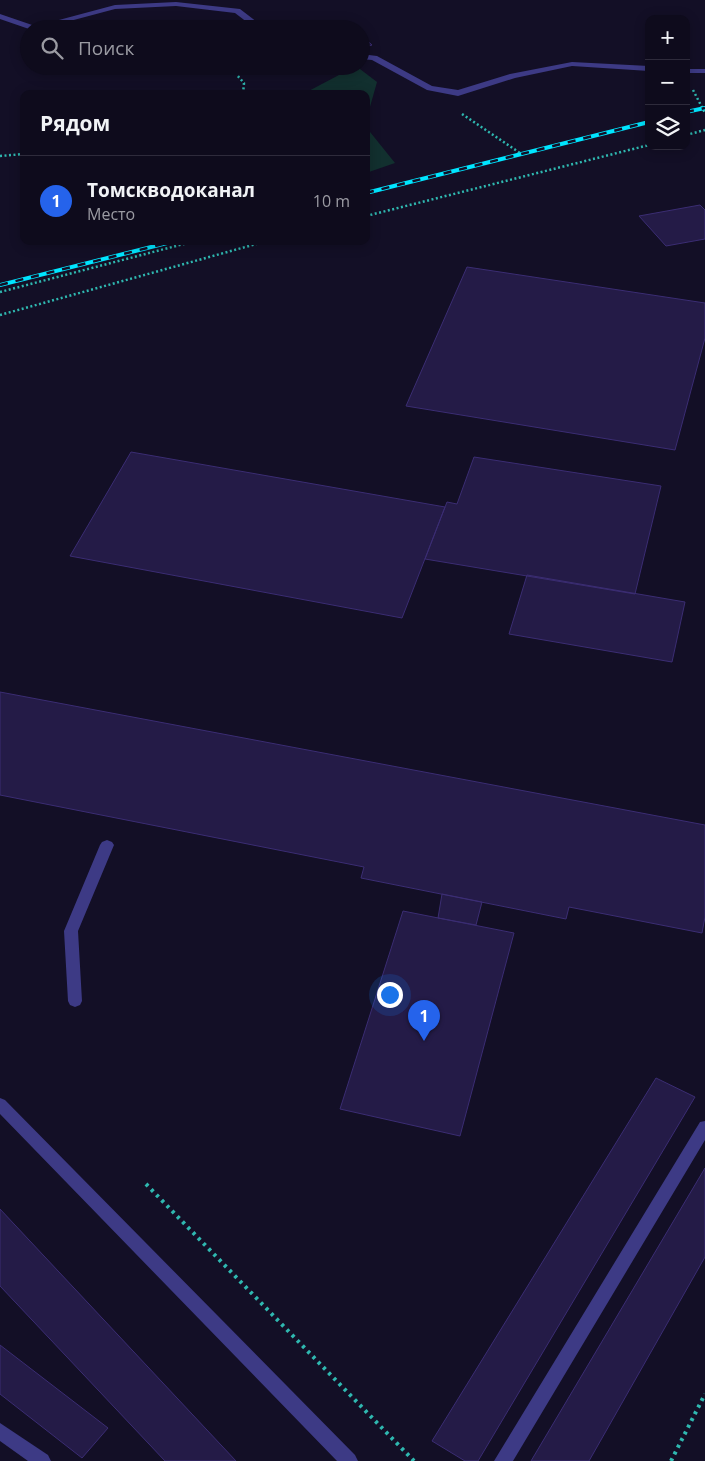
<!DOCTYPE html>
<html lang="ru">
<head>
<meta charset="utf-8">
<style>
	body { margin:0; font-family:"Open Sans",sans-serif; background:#1c1929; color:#f1f3f6 }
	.controls { position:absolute; right:15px; top:15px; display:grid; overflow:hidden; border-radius:10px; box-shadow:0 2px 12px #0003 }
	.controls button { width:45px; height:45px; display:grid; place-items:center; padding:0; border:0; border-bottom:1px solid #2e2b3b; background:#0e0b1c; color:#f1f3f6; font:25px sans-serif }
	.you { position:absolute; left:389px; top:994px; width:18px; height:18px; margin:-12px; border:4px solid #fff; border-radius:50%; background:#1a73e8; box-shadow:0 0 0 8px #1a73e833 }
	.badge { display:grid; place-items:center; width:32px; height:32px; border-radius:50%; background:#2563eb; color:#fff; font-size:16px; font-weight:700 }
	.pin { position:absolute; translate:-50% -41px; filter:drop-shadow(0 1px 2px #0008) }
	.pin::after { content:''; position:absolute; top:26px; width:18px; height:15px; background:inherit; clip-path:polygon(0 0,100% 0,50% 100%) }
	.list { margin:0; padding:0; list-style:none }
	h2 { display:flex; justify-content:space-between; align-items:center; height:65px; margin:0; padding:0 20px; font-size:21px }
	h2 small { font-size:16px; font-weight:400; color:#9b9ba3 }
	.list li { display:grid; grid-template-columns:32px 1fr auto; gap:15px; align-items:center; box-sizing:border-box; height:90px; padding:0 20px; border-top:1px solid #2e2b3b }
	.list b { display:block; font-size:19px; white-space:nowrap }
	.list p { margin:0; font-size:16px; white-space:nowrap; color:#9b9ba3 }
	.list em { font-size:16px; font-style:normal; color:#9b9ba3 }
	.icon { flex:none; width:28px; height:28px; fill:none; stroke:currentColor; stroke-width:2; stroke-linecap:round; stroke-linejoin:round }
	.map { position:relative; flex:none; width:705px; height:1461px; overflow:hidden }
	.search { position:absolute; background:#0e0b1c; box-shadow:0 2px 12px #0003; left:20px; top:20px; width:350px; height:55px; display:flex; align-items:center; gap:12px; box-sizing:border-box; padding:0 18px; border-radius:28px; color:#9b9ba3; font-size:19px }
	.panel { position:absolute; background:#0e0b1c; box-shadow:0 2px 12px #0003; left:20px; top:90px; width:350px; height:155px; border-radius:10px }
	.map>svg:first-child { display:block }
</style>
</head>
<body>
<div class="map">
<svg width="705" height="1461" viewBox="0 0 705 1461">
	<rect width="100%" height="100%" fill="#130f26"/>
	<path fill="#12302f" d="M356,66L377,82L366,121V94H303Z
		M366,127L395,163L366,173Z"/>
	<path fill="#241b47" stroke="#3b2d73" d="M361,35L372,45L361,48Z
		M700,205L705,210V239L666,246L639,216Z
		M467,267L705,303V338L675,450L406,406Z
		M131,452L445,507L402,618L70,556Z
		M474,457L661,486L635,594L425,559L447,502L457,504Z
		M527,575L685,602L672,662L509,634Z
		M0,692L705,825V917L702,933L569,907L566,919L361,878L364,867L0,795Z
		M442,894L482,902L476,925L438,918Z
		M403,911L514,933L460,1136L340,1109Z
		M656,1078L695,1097L478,1461H465L432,1441Z
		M705,1168V1257L589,1461H531Z
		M0,1209L236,1461H165L0,1286Z
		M0,1345L108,1428L82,1458L0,1394Z"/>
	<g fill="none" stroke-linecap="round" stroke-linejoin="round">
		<path stroke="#2fb8b0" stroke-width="2.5" stroke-dasharray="2 2.5" stroke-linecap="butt" d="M229,66L244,83L243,94
			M693,90L705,113
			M462,114L520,153
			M686,135L705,130
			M0,156L24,154
			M366,216L649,145
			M0,292L195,241
			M0,315L267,241"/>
		<path stroke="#2fb8b0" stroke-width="4" stroke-dasharray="3 4.5" stroke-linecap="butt" d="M146,1184L414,1461
			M671,1461L705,1394"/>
		<path fill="#3d3a85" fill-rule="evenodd" d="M176,2L240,9L266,29H256L235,13L176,6L115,9L40,29L29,28L115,5Z
			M107,840L112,842L114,845L78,931L82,1001L80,1005L75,1007L70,1005L68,1001L64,931L100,845L102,842Z
			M705,1121V1140L513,1461H494L700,1122Z
			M0,1423L48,1455L51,1461H28L0,1441Z"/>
		<path fill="#3d3a85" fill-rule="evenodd" d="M0,14L38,27L39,29H29L0,19Z
			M361,54L377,56L432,86L458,90L510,74L572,62L649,66V71L572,66L515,78L458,96L427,90L372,60L361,59Z
			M686,69H705V73H686Z
			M0,1098L5,1100L355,1455L358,1461H337L0,1114Z"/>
		<defs>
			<path id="rail" d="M686,112L705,108
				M366,193L649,122
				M0,285L175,241"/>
		</defs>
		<use href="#rail" stroke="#00e5ff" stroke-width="4"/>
		<use href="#rail" stroke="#130f26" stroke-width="2.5" stroke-dasharray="8" stroke-linecap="butt"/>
	</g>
</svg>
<div class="controls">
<button>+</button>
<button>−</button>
<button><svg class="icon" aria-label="layers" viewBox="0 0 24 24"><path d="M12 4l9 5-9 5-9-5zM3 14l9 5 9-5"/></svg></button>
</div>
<div class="you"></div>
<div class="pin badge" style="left:424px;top:1041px">1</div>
<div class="search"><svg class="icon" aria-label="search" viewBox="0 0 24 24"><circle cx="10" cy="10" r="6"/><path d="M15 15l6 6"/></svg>Поиск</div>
<section class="panel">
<h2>Рядом<small></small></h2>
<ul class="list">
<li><span class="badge">1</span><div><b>Томскводоканал</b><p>Место</p></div><em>10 m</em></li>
</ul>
</section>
</div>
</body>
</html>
